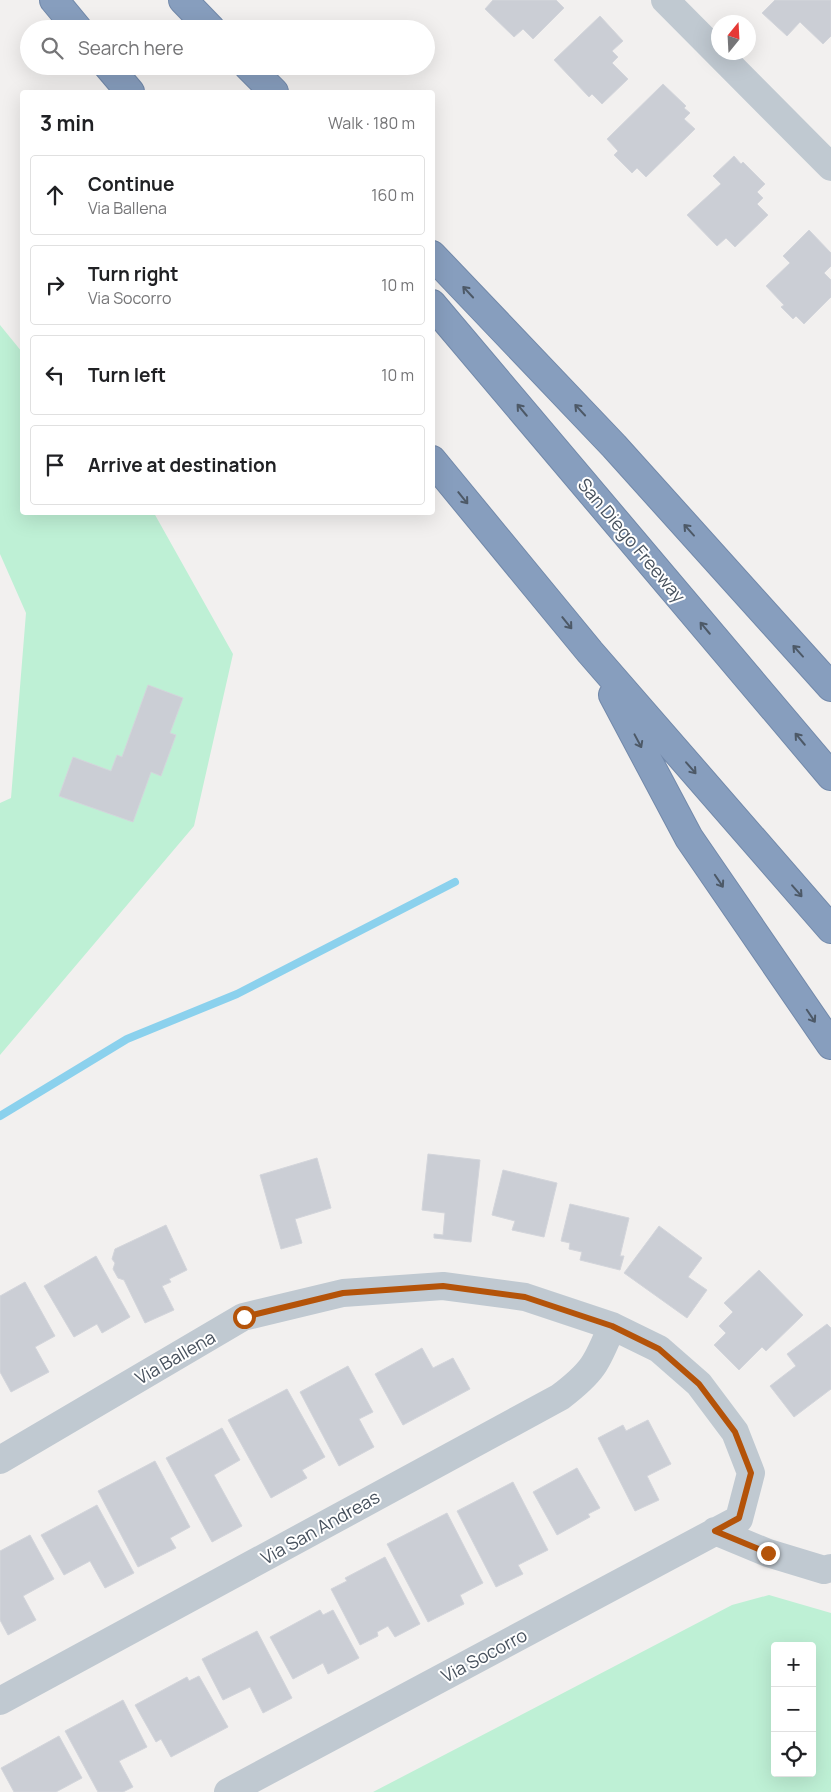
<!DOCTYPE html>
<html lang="en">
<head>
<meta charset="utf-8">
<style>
	body { margin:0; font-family:Manrope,sans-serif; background:#f2f2f2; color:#202124 }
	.controls { position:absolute; right:15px; bottom:15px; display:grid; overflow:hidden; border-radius:5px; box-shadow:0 5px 20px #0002 }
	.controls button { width:45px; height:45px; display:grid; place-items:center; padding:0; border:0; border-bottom:1px solid #e0e0e0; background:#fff; color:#202124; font:25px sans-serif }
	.compass { position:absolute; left:711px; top:15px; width:45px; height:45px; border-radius:50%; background:#fff; box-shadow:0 5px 20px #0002; rotate:18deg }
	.stop { position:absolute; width:15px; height:15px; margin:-11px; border:4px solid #b45309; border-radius:50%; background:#fff }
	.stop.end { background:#b45309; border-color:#fff; box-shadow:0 1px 5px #0008 }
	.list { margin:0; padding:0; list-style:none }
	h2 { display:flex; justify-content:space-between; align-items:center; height:65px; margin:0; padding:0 20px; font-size:21px }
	h2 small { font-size:16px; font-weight:400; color:#757577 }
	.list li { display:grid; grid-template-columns:32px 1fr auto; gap:15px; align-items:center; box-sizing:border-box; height:80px; margin:0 10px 10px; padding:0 10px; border:1px solid #e0e0e0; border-radius:5px }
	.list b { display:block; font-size:19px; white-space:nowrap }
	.list p { margin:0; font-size:16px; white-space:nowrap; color:#757577 }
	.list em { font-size:16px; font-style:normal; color:#757577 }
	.icon { flex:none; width:28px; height:28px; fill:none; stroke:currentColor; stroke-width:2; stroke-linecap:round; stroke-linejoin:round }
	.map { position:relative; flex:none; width:831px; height:1792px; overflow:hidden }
	.search { position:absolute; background:#fff; box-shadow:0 5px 20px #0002; left:20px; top:20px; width:415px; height:55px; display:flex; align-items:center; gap:12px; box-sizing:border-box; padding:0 18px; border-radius:28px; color:#757577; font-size:19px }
	.panel { position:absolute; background:#fff; box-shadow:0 5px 20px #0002; left:20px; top:90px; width:415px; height:425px; border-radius:5px }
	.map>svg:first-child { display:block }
</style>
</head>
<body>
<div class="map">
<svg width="831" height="1792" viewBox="0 0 831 1792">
	<rect width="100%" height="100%" fill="#f2f0ef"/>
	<path fill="#bef0d5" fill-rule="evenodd" d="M0,325L22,352V512L154,513L233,654L194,826L0,1055V803L11,798L26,613L0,554Z
		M769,1595L831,1613V1792H373L732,1605ZM775,1646H812V1773H775Z"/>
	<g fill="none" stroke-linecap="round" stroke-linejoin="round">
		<path stroke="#8bd1ed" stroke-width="8" d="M0,1116L127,1039L237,994L455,882"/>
	</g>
	<path fill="#cbced5" stroke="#d3d5db" d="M493,0H556L564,8L533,39L523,29L514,37L485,9Z
		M775,0H831V36L823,44L800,22L787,36L762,13Z
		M600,16L623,41L612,51L618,57L612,63L628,79L602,104L592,94L589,97L554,60Z
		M663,84L686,106L684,108L690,113L684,119L695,129L646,177L637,168L632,173L614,155L618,151L607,139Z
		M734,156L741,164L743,162L765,184L757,192L763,198L757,204L768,215L735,247L726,238L717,246L687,215L721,184L713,176Z
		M809,230L831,253V266L824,273L831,280V297L804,324L796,316L793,319L781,307L784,305L766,286L790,263L783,256Z
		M148,685L183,698L170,733L176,735L161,776L151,772L133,822L59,796L73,757L111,771L117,755L122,757Z
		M428,1154L480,1160L471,1242L434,1238V1234L443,1235L445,1213L422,1210Z
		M317,1158L331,1208L295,1219L302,1243L281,1249L260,1175Z
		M503,1170L557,1183L544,1237L512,1230L515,1221L492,1215Z
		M570,1204L629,1218L620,1256H624L620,1270L580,1260L582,1252L569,1249L570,1243L561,1241Z
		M166,1225L187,1270L169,1279L171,1282L162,1286L174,1310L145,1323L124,1280L118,1278L113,1269L115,1263L112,1259L115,1249Z
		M659,1226L702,1258L688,1277L707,1290L687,1318L624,1273Z
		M96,1256L130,1317L102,1333L97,1324L74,1337L44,1286Z
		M759,1270L803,1315L766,1351L762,1347L739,1370L714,1345L726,1333L719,1326L733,1312L724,1303Z
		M25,1282L55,1336L35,1347L49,1372L11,1392L0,1372V1296Z
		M827,1324L831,1328V1389L794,1417L770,1386L796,1366L787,1354Z
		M422,1348L433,1368L453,1358L470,1389L403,1425L375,1374Z
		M348,1366L373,1412L359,1419L374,1447L339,1466L300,1392Z
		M287,1389L325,1457L302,1470L307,1478L271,1498L228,1420Z
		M648,1420L671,1464L647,1476L659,1500L635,1511L598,1438L623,1425L626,1431Z
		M222,1428L240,1460L214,1475L242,1526L212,1542L166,1458Z
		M155,1461L190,1527L170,1538L176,1548L138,1567L98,1491Z
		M577,1468L600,1508L588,1514L590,1517L557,1535L533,1492Z
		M513,1482L548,1550L518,1565L523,1574L496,1587L457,1511Z
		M97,1505L134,1573L105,1588L90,1561L64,1575L41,1535Z
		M447,1513L483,1583L460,1595L464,1604L428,1622L387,1544Z
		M30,1535L54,1579L23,1596L36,1620L8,1635L0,1620V1551Z
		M385,1557L420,1624L395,1637L388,1626L377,1632L378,1636L360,1645L331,1589L347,1581L345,1578Z
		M320,1610L323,1615L333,1610L359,1658L328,1674L323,1663L293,1679L270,1637Z
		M257,1631L292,1698L263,1713L250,1687L223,1700L202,1659Z
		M199,1676L228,1727L171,1757L161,1739L156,1742L135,1705L187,1677L189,1681Z
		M123,1700L147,1747L119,1761L133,1787L123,1792H98L65,1731Z
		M59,1736L82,1778L56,1792H14L1,1768Z"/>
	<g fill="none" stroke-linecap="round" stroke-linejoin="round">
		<defs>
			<path id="highway" d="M54,0L78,29
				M183,0L211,29
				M108,66L130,92
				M248,66L274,92
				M432,255L614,446L831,687
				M432,304L831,776
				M432,460L590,652L831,929
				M613,695L689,838L831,1045"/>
		</defs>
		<use href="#highway" stroke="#7289aa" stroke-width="30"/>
		<path stroke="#c0c9d1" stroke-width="28" d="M665,0L831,167
			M0,1460L243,1317L343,1293L443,1286L525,1297L612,1326L659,1349L699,1384L735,1432L751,1473L739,1519L228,1792
			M715,1531L768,1553L824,1570L831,1568
			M0,1701L560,1397C593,1372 597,1363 612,1326"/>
		<use href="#highway" stroke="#879ebe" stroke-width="28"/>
	</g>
	<defs><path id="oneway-shaft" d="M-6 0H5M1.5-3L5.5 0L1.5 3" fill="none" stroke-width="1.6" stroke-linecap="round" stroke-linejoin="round" transform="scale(1.25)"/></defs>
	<g stroke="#4d5967">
		<use href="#oneway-shaft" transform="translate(468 292) rotate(-133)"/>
		<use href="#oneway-shaft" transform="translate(522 410) rotate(-130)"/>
		<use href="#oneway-shaft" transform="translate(580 410) rotate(-133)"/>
		<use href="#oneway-shaft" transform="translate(463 498) rotate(51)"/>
		<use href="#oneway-shaft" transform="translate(689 530) rotate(-132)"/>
		<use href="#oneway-shaft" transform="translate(567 623) rotate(51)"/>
		<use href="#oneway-shaft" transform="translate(705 628) rotate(-130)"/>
		<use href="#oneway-shaft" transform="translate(798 651) rotate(-132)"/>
		<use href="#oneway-shaft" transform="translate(800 739) rotate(-130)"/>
		<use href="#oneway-shaft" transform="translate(638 741) rotate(62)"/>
		<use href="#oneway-shaft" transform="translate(691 768) rotate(49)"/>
		<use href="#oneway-shaft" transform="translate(719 881) rotate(56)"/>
		<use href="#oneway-shaft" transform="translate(797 891) rotate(49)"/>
		<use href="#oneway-shaft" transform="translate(811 1016) rotate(56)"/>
	</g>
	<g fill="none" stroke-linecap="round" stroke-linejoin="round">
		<path stroke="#b45309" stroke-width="6" d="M244,1317L343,1293L443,1286L525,1297L612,1326L659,1349L699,1384L735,1432L751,1473L739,1518L715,1531L768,1553"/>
	</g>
	<g text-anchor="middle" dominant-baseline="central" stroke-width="4" stroke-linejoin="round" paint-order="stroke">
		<g font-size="18" fill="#47515d" stroke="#fff">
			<text transform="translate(632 540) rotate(50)">San Diego Freeway</text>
			<text transform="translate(175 1357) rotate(-30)">Via Ballena</text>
			<text transform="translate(320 1527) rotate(-29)">Via San Andreas</text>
			<text transform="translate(484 1655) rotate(-28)">Via Socorro</text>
		</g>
	</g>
</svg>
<div class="controls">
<button>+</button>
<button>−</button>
<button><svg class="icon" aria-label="locate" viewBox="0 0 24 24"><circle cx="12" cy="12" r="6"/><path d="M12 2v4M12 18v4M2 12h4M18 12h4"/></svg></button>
</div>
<svg class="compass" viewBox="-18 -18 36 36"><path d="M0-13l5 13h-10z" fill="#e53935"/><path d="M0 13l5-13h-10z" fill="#757577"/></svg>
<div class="stop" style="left:244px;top:1317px"></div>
<div class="stop end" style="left:768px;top:1553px"></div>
<div class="search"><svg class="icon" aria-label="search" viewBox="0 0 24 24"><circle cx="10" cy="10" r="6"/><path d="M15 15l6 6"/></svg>Search here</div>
<section class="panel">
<h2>3 min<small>Walk · 180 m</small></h2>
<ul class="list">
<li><svg class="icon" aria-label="ahead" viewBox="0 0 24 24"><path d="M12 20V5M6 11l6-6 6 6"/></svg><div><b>Continue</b><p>Via Ballena</p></div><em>160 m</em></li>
<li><svg class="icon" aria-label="right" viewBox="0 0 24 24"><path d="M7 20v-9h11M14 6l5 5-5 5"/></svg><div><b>Turn right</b><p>Via Socorro</p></div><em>10 m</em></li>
<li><svg class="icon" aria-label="left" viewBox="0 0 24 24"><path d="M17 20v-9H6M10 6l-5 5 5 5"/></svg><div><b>Turn left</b></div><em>10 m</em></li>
<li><svg class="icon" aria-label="arrive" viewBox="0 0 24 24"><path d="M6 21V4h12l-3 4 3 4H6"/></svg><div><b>Arrive at destination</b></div></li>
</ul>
</section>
</div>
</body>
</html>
